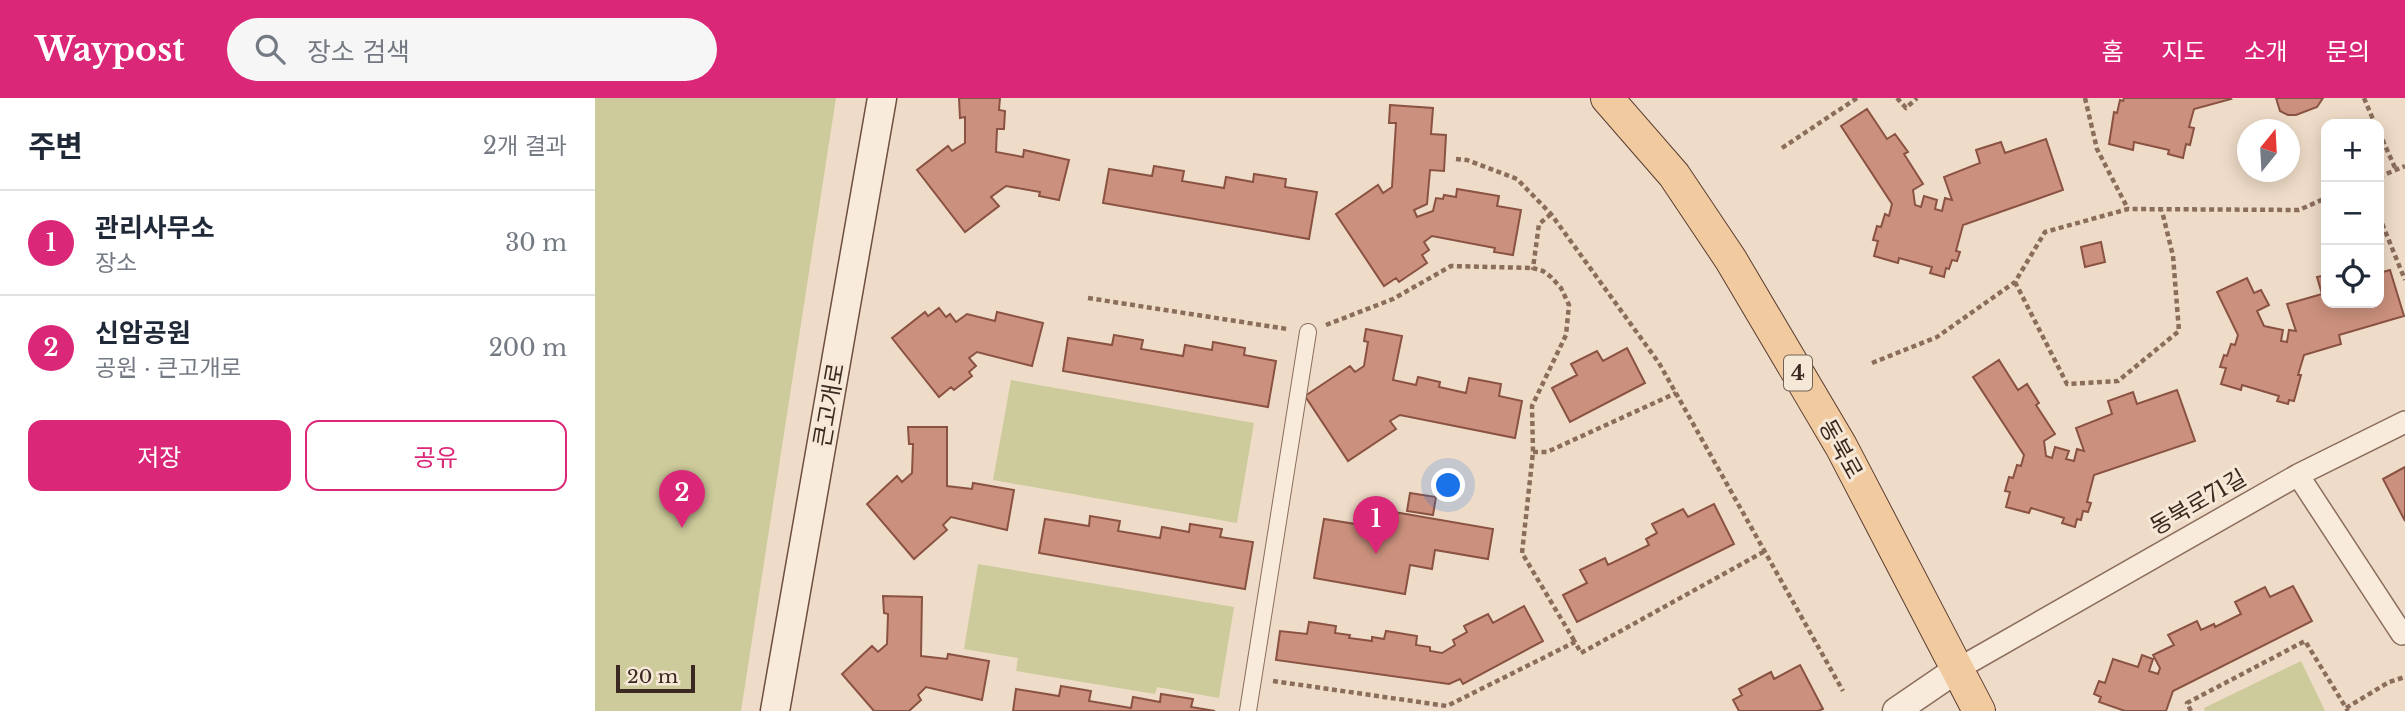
<!DOCTYPE html>
<html lang="ko">
<head>
<meta charset="utf-8">
<style>
	body { margin:0; font-family:"Libre Baskerville","Noto Sans KR",serif; background:#f6f6f7; color:#1f2937 }
	.controls { position:absolute; right:21px; top:21px; display:grid; overflow:hidden; border-radius:14px; box-shadow:0 4px 18px #0003 }
	.controls button { width:63px; height:63px; display:grid; place-items:center; padding:0; border:0; border-bottom:2px solid #e0e1e3; background:#fff; color:#1f2937; font:35px sans-serif }
	.compass { position:absolute; left:1642px; top:21px; width:63px; height:63px; border-radius:50%; background:#fff; box-shadow:0 4px 18px #0003; rotate:18deg }
	.scale { position:absolute; left:21px; bottom:18px; width:79px; box-sizing:border-box; padding-left:7px; border:4px solid #3b2820; border-top:0; font-size:19px; line-height:24px; white-space:nowrap; color:#3b2820; -webkit-text-stroke:5px #f6e8d7; paint-order:stroke }
	.you { position:absolute; left:854px; top:388px; width:24px; height:24px; margin:-18px; border:5px solid #fff; border-radius:50%; background:#1a73e8; box-shadow:0 0 0 10px #1a73e833 }
	.badge { display:grid; place-items:center; width:46px; height:46px; border-radius:50%; background:#db2777; color:#fff; font-size:23px; font-weight:700 }
	.pin { position:absolute; translate:-50% -58px; filter:drop-shadow(0 2px 4px #0008) }
	.pin::after { content:''; position:absolute; top:37px; width:24px; height:21px; background:inherit; clip-path:polygon(0 0,100% 0,50% 100%) }
	.list { margin:0; padding:0; list-style:none }
	h2 { display:flex; justify-content:space-between; align-items:center; height:91px; margin:0; padding:0 28px; font-size:30px }
	h2 small { font-size:23px; font-weight:400; color:#747a83 }
	.list li { display:grid; grid-template-columns:46px 1fr auto; gap:21px; align-items:center; box-sizing:border-box; height:105px; padding:0 28px; border-top:2px solid #e0e1e3 }
	.list b { display:block; font-size:26px; white-space:nowrap }
	.list p { margin:0; font-size:23px; white-space:nowrap; color:#747a83 }
	.list em { font-size:23px; font-style:normal; color:#747a83 }
	.actions { display:flex; gap:14px; padding:21px 28px }
	.actions a { flex:1; padding:16px 0; border:2px solid #db2777; border-radius:14px; text-align:center; font-size:24px; color:#db2777 }
	.actions .main { background:#db2777; color:#fff }
	.icon { flex:none; width:38px; height:38px; fill:none; stroke:currentColor; stroke-width:2; stroke-linecap:round; stroke-linejoin:round }
	.map { position:relative; flex:none; width:1810px; height:613px; overflow:hidden }
	header { display:flex; align-items:center; gap:42px; box-sizing:border-box; height:98px; padding:0 35px; background:#db2777; color:#fff }
	header strong { font-size:33px }
	nav { display:flex; gap:38px; margin-inline-start:auto; font-size:24px }
	.search { width:490px; height:63px; background:#f6f6f7; display:flex; align-items:center; gap:18px; box-sizing:border-box; padding:0 24px; border-radius:38px; color:#747a83; font-size:26px }
	main { display:flex }
	aside { flex:1; background:#fff }
	.map>svg:first-child { display:block }
</style>
</head>
<body>
<header>
<strong>Waypost</strong>
<div class="search"><svg class="icon" aria-label="search" viewBox="0 0 24 24"><circle cx="10" cy="10" r="6"/><path d="M15 15l6 6"/></svg>장소 검색</div>
<nav><a>홈</a><a>지도</a><a>소개</a><a>문의</a></nav>
</header>
<main>
<aside>
<h2>주변<small>2개 결과</small></h2>
<ul class="list">
<li><span class="badge">1</span><div><b>관리사무소</b><p>장소</p></div><em>30 m</em></li>
<li><span class="badge">2</span><div><b>신암공원</b><p>공원 · 큰고개로</p></div><em>200 m</em></li>
</ul>
<div class="actions"><a class="main">저장</a><a>공유</a></div>
</aside>
<div class="map">
<svg width="1810" height="613" viewBox="0 0 1810 613">
	<rect width="100%" height="100%" fill="#efdcc8"/>
	<path fill="#cdca9b" d="M0,0H241L146,613H0Z
		M416,282L659,325L642,425L398,382Z
		M383,466L639,509L624,600L562,589L560,596L421,573L423,560L369,551Z
		M1706,563L1730,613H1610L1609,610Z"/>
	<path fill="#cc917e" stroke="#8a5242" stroke-width="2" d="M364,0H405L404,12L410,13L409,31H402L401,54L428,59L429,52L474,62L464,102L444,98L445,94L411,88L396,99L404,108L370,134L322,72L353,48L357,53L370,45V19L365,20Z
		M1529,0H1635L1636,1L1599,11L1594,29L1599,30L1595,47L1591,46L1588,60L1573,56L1574,52L1539,44L1538,52L1514,46L1519,14L1522,15L1525,2L1528,3Z
		M1681,0H1728L1722,9L1701,17H1693L1685,13Z
		M795,7L838,10L836,36L851,37L849,73L835,72L832,106L819,112L822,119L838,113L841,100L848,101L849,97L861,99L862,91L904,98L902,108L926,112L918,157L899,154L900,150L837,138L829,144L834,152L827,157L832,165L804,184L801,180L789,188L741,116L783,87L788,95L797,89L801,25H794Z
		M1272,11L1292,41L1300,36L1313,54L1309,56L1328,86L1318,92L1320,107L1326,109L1329,98L1342,102L1340,111L1347,113L1350,100L1357,102L1349,79L1385,65L1381,52L1406,44L1410,55L1451,41L1468,92L1368,127L1361,153L1365,154L1362,163L1357,162L1354,171L1351,170L1349,179L1335,175L1337,169L1304,160L1303,165L1279,158L1283,143L1278,142L1282,128L1286,129L1290,116L1294,118L1297,106L1246,28Z
		M559,68L589,73L587,83L629,90L631,79L658,84L659,76L691,81L690,89L722,94L714,141L508,105L514,71L557,78Z
		M1506,144L1510,164L1490,169L1486,149Z
		M1795,172L1809,218L1744,237L1746,246L1709,257L1703,277H1706L1699,303L1694,302L1693,306L1682,303L1684,298L1647,287L1646,292L1626,286L1631,270L1625,269L1629,257L1632,258L1636,246L1640,247L1643,237L1622,194L1652,180L1659,195L1666,192L1674,207L1662,213L1669,228L1688,232L1686,243L1692,244L1694,232L1701,233L1692,206L1727,196L1722,179L1731,177V205H1784V175Z
		M344,210L351,219L355,216L361,224L372,216L400,223L402,214L448,225L437,268L382,254L374,260L381,268L374,274L377,278L359,292L356,289L344,299L297,240L330,214L333,218Z
		M771,231L807,238L798,282L821,287L823,279L845,284L844,289L871,295L874,280L906,286L904,298L927,303L920,340L805,317L795,323L801,331L753,363L710,298L755,268L760,274L769,268L773,244L769,243Z
		M519,237L548,242L546,251L588,258L590,247L617,252L618,244L650,250L649,257L681,263L673,309L468,273L473,240L517,247Z
		M1032,250L1050,285L975,324L957,290L982,277L976,266L1002,253L1008,263Z
		M1404,262L1423,292L1432,286L1444,305L1441,307L1460,336L1449,343L1451,358L1457,360L1460,349L1474,353L1471,361L1479,363L1482,351L1489,353L1481,330L1517,316L1513,303L1538,294L1542,306L1582,292L1600,343L1499,377L1492,404L1496,405L1493,414L1488,413L1486,422L1482,421L1480,429L1467,425L1469,420L1436,410L1434,415L1411,409L1415,394L1410,393L1414,379L1418,380L1422,367L1426,368L1429,357L1378,279Z
		M313,329H352V388L377,391L378,385L419,392L412,432L356,419L348,427L352,432L319,461L272,406L302,378L307,384L317,375L318,346H314Z
		M1810,369V423L1788,381Z
		M815,395L841,399L838,417L812,413Z
		M1119,406L1139,446L982,524L968,497L992,485L985,472L1010,460L1013,467L1054,447L1051,441L1062,435L1057,426L1088,411L1093,419Z
		M776,410L898,431L893,461L840,452L837,471L815,467L810,496L719,480L729,421L773,428Z
		M495,418L525,423L523,433L565,440L567,429L594,434L595,426L627,431L625,439L658,444L650,491L444,455L450,421L494,428Z
		M1698,488L1717,523L1578,593L1571,613H1530L1504,604L1506,599L1499,596L1504,583L1510,585L1518,561L1543,569L1547,557L1558,561L1554,573L1563,576L1565,570L1558,557L1579,547L1573,537L1602,523L1606,532L1619,526L1620,529L1646,516L1640,504L1670,489L1675,499Z
		M288,498L327,499L326,558L352,561L353,556L394,563L387,602L331,589L323,597L326,602L314,613H279L247,576L277,548L283,554L292,546L293,516L289,515Z
		M929,508L948,543L868,586L865,581L854,586L681,562L685,533L712,536L714,524L741,528L740,535L755,537L754,540L777,543V539L789,541L791,533L822,538L821,547L835,549V553L847,555L860,547L858,542L872,534L869,528L893,516L898,525Z
		M1205,567L1228,611L1223,613H1144L1138,602L1147,597L1144,591L1176,574L1179,581Z
		M466,588L496,593L494,603L536,610L538,599L565,604L566,596L598,601L596,609L620,613H418L421,591L464,598Z"/>
	<g fill="none" stroke-linecap="round" stroke-linejoin="round">
		<defs>
			<path id="pedestrian" d="M653,613L713,234"/>
			<path id="minor" d="M1703,377L1810,324
				M1361,572L1703,377L1807,536L1810,535"/>
			<path id="tertiary" d="M1301,613L1361,572"/>
			<path id="secondary" d="M180,613L287,0"/>
			<path id="primary" d="M1012,0L1079,77L1136,162L1246,348L1384,613"/>
		</defs>
		<use href="#pedestrian" stroke="#8b6d5c" stroke-width="18"/>
		<use href="#minor" stroke="#8b6d5c" stroke-width="24"/>
		<use href="#tertiary" stroke="#8b6d5c" stroke-width="29"/>
		<use href="#secondary" stroke="#6d4e3f" stroke-width="31"/>
		<use href="#primary" stroke="#593c30" stroke-width="34"/>
		<path stroke="#8b6d5c" stroke-width="4.5" stroke-dasharray="5 3.5" stroke-linecap="butt" d="M1302,0L1311,10L1322,0
			M1490,0L1502,51L1533,111
			M1769,0L1780,26
			M1784,34L1801,72
			M1187,50L1262,0
			M861,61L872,62L922,81L956,116L1064,265L1248,593
			M1784,79L1810,68
			M956,116L944,126L938,170L948,173L956,179L966,190L974,207L971,237L937,308L938,354L927,455L980,544
			M1784,118L1810,182
			M1420,184L1472,286L1523,283L1584,233L1578,158L1567,113
			M493,200L692,231
			M731,227L798,201L856,168L938,170
			M1277,265L1342,239L1420,184L1450,134L1533,111L1704,112L1731,100
			M938,354H952L1081,295
			M678,583L852,608L980,544L986,555L1170,453
			M1751,610L1794,584L1810,579
			M1596,613L1592,605L1710,543L1753,613"/>
		<use href="#pedestrian" stroke="#f9ebdb" stroke-width="16"/>
		<use href="#minor" stroke="#f9ebdb" stroke-width="21"/>
		<use href="#tertiary" stroke="#f9ebdb" stroke-width="26"/>
		<use href="#secondary" stroke="#f9ebdb" stroke-width="28"/>
		<use href="#primary" stroke="#f1caa0" stroke-width="32"/>
	</g>
	<g text-anchor="middle" dominant-baseline="central" stroke-width="6" stroke-linejoin="round" paint-order="stroke">
		<rect fill="#f6e8d7" stroke="#736257" stroke-width="2" x="1189" y="257.5" width="28" height="35" rx="5"/>
		<g font-size="21" font-weight="bold" fill="#3b2820">
			<text x="1203" y="275">4</text>
		</g>
		<g font-size="23" fill="#3b2820" stroke="#f6e8d7">
			<text transform="translate(234 307) rotate(-80)">큰고개로</text>
			<text transform="translate(1246 351) rotate(61)">동북로</text>
			<text transform="translate(1603 404) rotate(-30)">동북로71길</text>
		</g>
	</g>
</svg>
<div class="controls">
<button>+</button>
<button>−</button>
<button><svg class="icon" aria-label="locate" viewBox="0 0 24 24"><circle cx="12" cy="12" r="6"/><path d="M12 2v4M12 18v4M2 12h4M18 12h4"/></svg></button>
</div>
<svg class="compass" viewBox="-18 -18 36 36"><path d="M0-13l5 13h-10z" fill="#e53935"/><path d="M0 13l5-13h-10z" fill="#747a83"/></svg>
<div class="scale">20 m</div>
<div class="you"></div>
<div class="pin badge" style="left:781px;top:456px">1</div>
<div class="pin badge" style="left:87px;top:430px">2</div>
</div>
</main>
</body>
</html>
